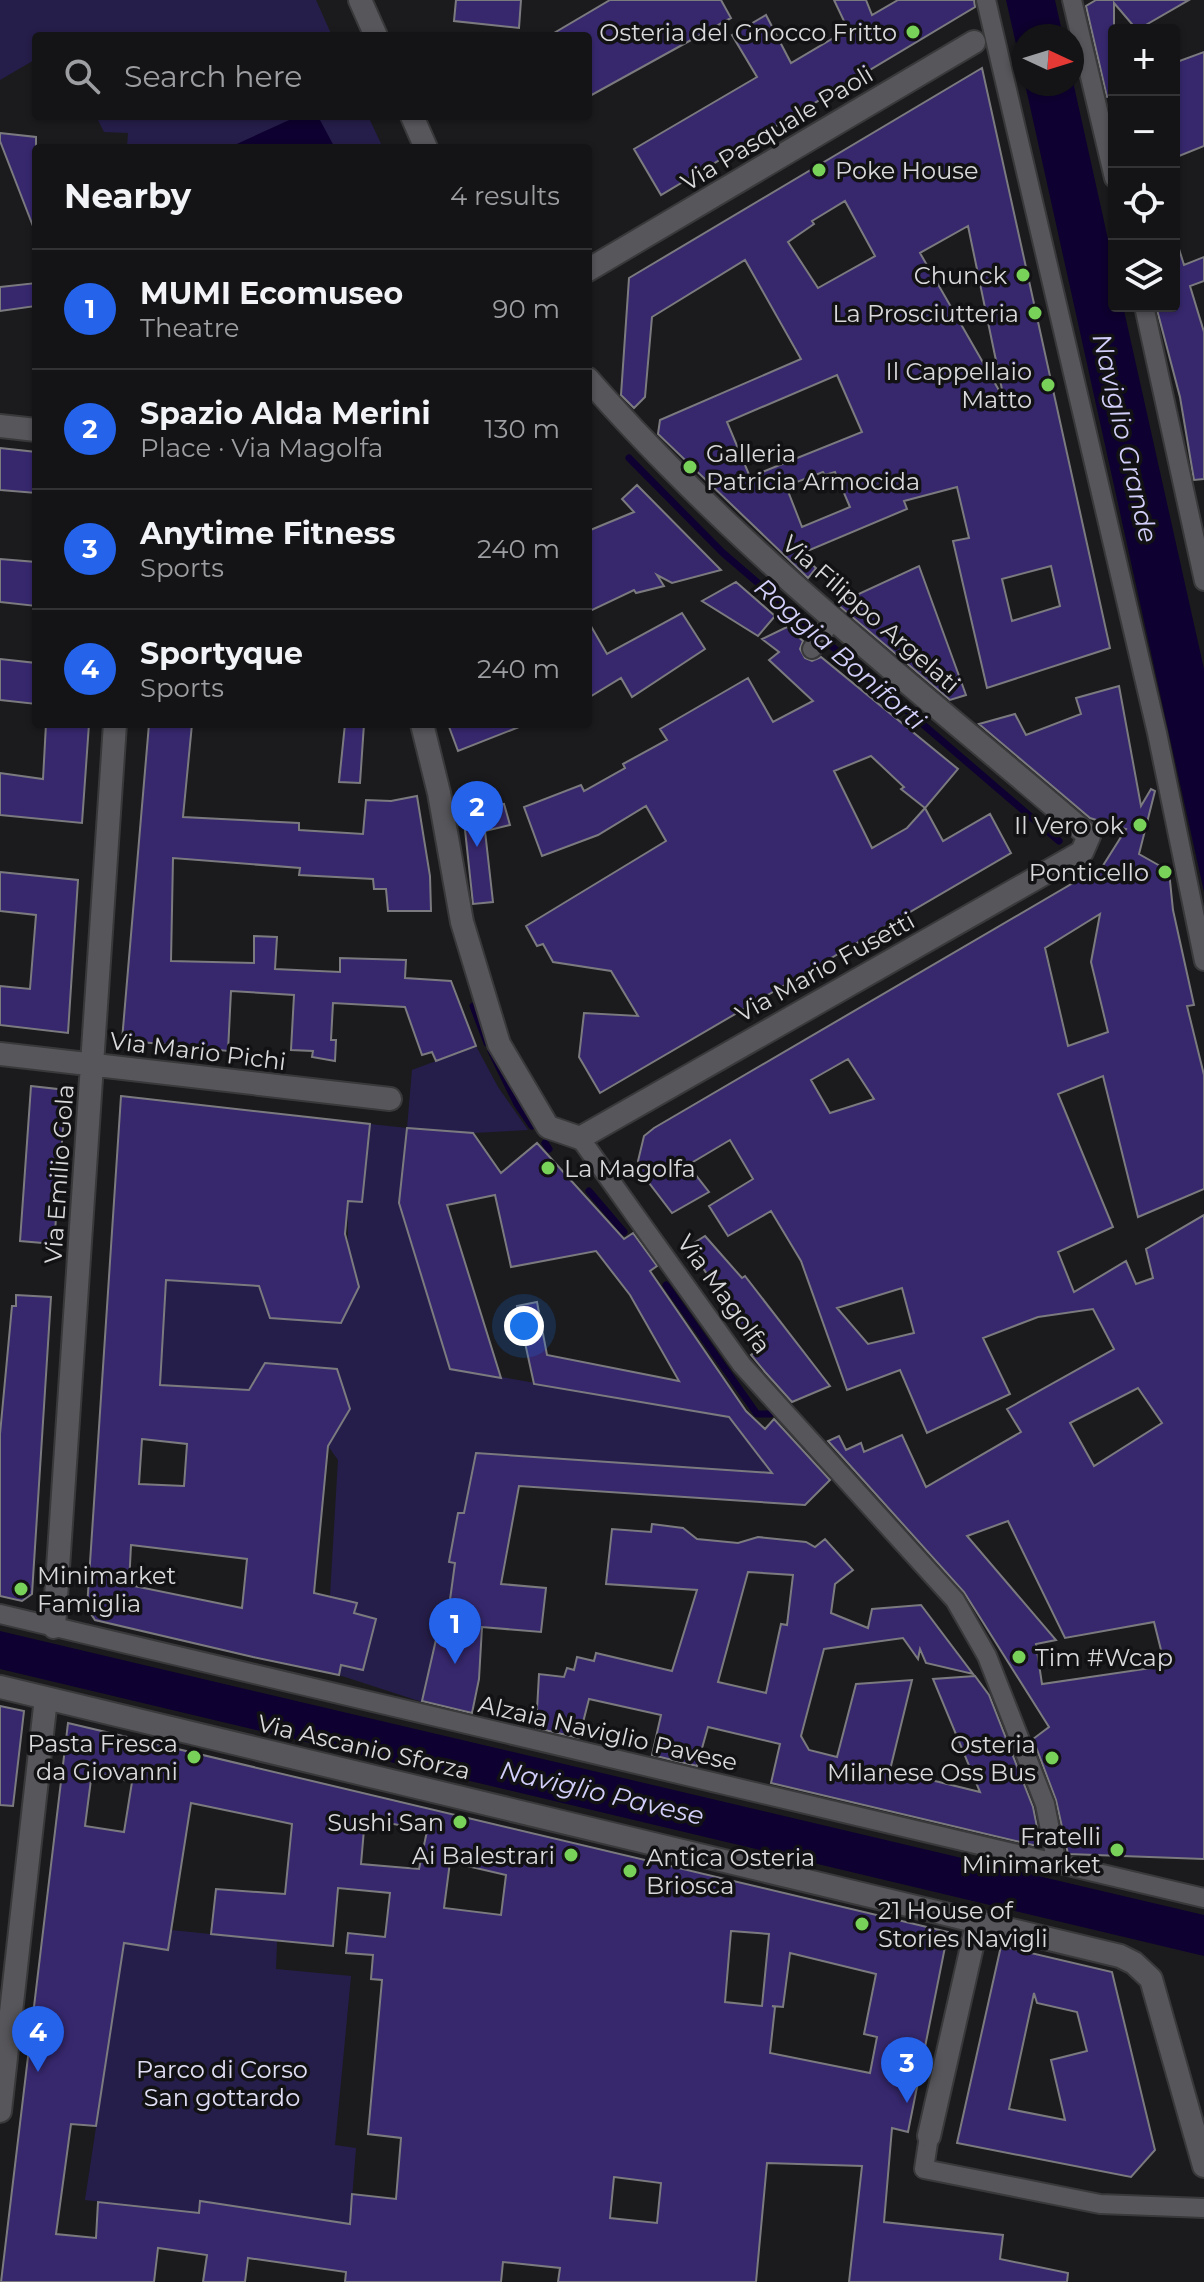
<!DOCTYPE html>
<html lang="en">
<head>
<meta charset="utf-8">
<style>
	body { margin:0; font-family:Montserrat,sans-serif; background:#212123; color:#f1f3f6 }
	.controls { position:absolute; right:24px; top:24px; display:grid; overflow:hidden; border-radius:8px; box-shadow:0 2px 6px #0004 }
	.controls button { width:72px; height:72px; display:grid; place-items:center; padding:0; border:0; border-bottom:2px solid #333335; background:#141416; color:#f1f3f6; font:40px sans-serif }
	.compass { position:absolute; left:1012px; top:24px; width:72px; height:72px; border-radius:50%; background:#141416; box-shadow:0 2px 6px #0004; rotate:94deg }
	.you { position:absolute; left:524px; top:1326px; width:28px; height:28px; margin:-20px; border:6px solid #fff; border-radius:50%; background:#1a73e8; box-shadow:0 0 0 12px #1a73e833 }
	.badge { display:grid; place-items:center; width:52px; height:52px; border-radius:50%; background:#2563eb; color:#fff; font-size:26px; font-weight:700 }
	.pin { position:absolute; translate:-50% -66px; filter:drop-shadow(0 2px 4px #0008) }
	.pin::after { content:''; position:absolute; top:42px; width:28px; height:24px; background:inherit; clip-path:polygon(0 0,100% 0,50% 100%) }
	.list { margin:0; padding:0; list-style:none }
	h2 { display:flex; justify-content:space-between; align-items:center; height:104px; margin:0; padding:0 32px; font-size:34px }
	h2 small { font-size:26px; font-weight:400; color:#9d9ea1 }
	.list li { display:grid; grid-template-columns:52px 1fr auto; gap:24px; align-items:center; box-sizing:border-box; height:120px; padding:0 32px; border-top:2px solid #333335 }
	.list b { display:block; font-size:30px; white-space:nowrap }
	.list p { margin:0; font-size:26px; white-space:nowrap; color:#9d9ea1 }
	.list em { font-size:26px; font-style:normal; color:#9d9ea1 }
	.icon { flex:none; width:44px; height:44px; fill:none; stroke:currentColor; stroke-width:2; stroke-linecap:round; stroke-linejoin:round }
	.map { position:relative; flex:none; width:1204px; height:2282px; overflow:hidden }
	.search { position:absolute; background:#141416; box-shadow:0 2px 6px #0004; left:32px; top:32px; width:560px; height:88px; display:flex; align-items:center; gap:20px; box-sizing:border-box; padding:0 28px; border-radius:8px; color:#9d9ea1; font-size:30px }
	.panel { position:absolute; background:#141416; box-shadow:0 2px 6px #0004; left:32px; top:144px; width:560px; height:584px; border-radius:8px }
	.map>svg:first-child { display:block }
</style>
</head>
<body>
<div class="map">
<svg width="1204" height="2282" viewBox="0 0 1204 2282">
	<rect width="100%" height="100%" fill="#1b1b1e"/>
	<path fill="#261e4a" d="M0,0H316L332,36H36V59L0,80Z
		M96,116H368L383,148H127L128,133L104,132Z
		M476,1046L498,1087L528,1130L473,1133L408,1128L399,1203L450,1368L729,1417L753,1449L780,1451L793,1439L812,1459L795,1475L476,1453L464,1513H458L449,1562L455,1563L447,1622H440L422,1702L339,1675L341,1665L363,1670L376,1619L354,1613L357,1603L330,1596L338,1460L328,1446L350,1409L337,1369L265,1363L249,1390L160,1385L166,1280L259,1286L270,1318L341,1323L348,1248V1201L362,1202L370,1124L407,1128L412,1070Z
		M171,1930L277,1941L276,1969L351,1976L335,2145L356,2148L350,2224L201,2201L199,2213L85,2200L124,1943Z"/>
	<path fill="#0e0030" d="M1006,0H1055L1063,36H1024V79Z
		M1072,77L1114,266V306H1123L1204,669V892L1025,84H1072Z
		M298,116L320,120L335,148H228Z
		M0,1631L1204,1915V1956L0,1669Z"/>
	<g fill="none" stroke-linecap="round" stroke-linejoin="round">
		<path stroke="#0e0030" stroke-width="7" d="M629,458L723,553L1059,841
			M473,1006L487,1043
			M491,1051L517,1104L532,1126
			M545,1143L549,1149
			M589,1191L624,1232
			M666,1285L757,1414H770"/>
	</g>
	<path fill="#37286e" stroke="#7b7b7f" stroke-width="2" fill-rule="evenodd" d="M456,0H521L519,28L454,21Z
		M610,0H721L731,18L588,97V36H549Z
		M834,0H866L872,15L898,0H974L975,7L661,195L634,149L757,77L732,35L766,15L791,63L840,34L844,21Z
		M1096,0H1189L1137,30L1114,3V96L1107,97L1086,6Z
		M1204,52V146L1174,158V63Z
		M982,68L1110,648L987,688L953,541L969,538L957,487L904,501L907,509L800,554L816,568L808,578L658,434L660,420L801,359L745,260L652,317L645,397L634,408L621,395L629,278ZM845,201L875,256L818,288L788,242L814,224L812,221ZM968,226L1004,399L920,253ZM837,375L862,432L750,477L727,422ZM823,472L825,475L835,472L850,507L802,527L786,486ZM1051,566L1060,606L1012,621L1002,579Z
		M0,133L36,137V234L0,141Z
		M1179,249L1184,265L1204,257V281L1190,286L1204,332V479L1194,480L1180,397L1156,306H1174V250Z
		M36,283V306L0,311V287Z
		M0,448L36,452V493L0,490Z
		M637,485L721,570L672,583L657,575L664,586L636,593L634,590L588,612V531L634,512L622,499Z
		M0,559L36,562V606L0,602Z
		M919,566L966,695L950,700L837,604Z
		M736,582L775,616L758,636L702,601Z
		M682,613L705,649L632,697L621,678L588,698V621L607,654Z
		M787,627L803,641L800,649L805,658L812,661L821,657L958,769L925,808L943,841L990,814L1011,853L600,1093L579,1057L584,1013L638,1016L611,971L553,962L543,944L537,946L526,926L666,841L646,806L598,835L542,856L524,807L581,785L584,791L625,768L623,764L667,740L660,729L748,678L773,722L813,701L769,660L779,652L762,639ZM871,756L904,787L901,789L925,808L907,828L872,848L834,771Z
		M0,659L36,663V704L0,700Z
		M1119,686L1141,806L1151,789L1155,791L1139,854L1169,871L1173,910L1194,1005L1187,1006L1204,1075V1189L1138,1217L1103,1076L1058,1094L1113,1227L1058,1252L1074,1292L1126,1261L1136,1284L1153,1278L1146,1249L1204,1215V1859L1068,1854L1056,1800L1033,1739L1049,1727L964,1592L828,1441L839,1436L846,1450L861,1443L864,1452L902,1435L926,1487L1021,1432L1007,1409L1114,1349L1093,1309L1038,1317L983,1338L1010,1394L927,1433L900,1370L847,1390L801,1261L771,1211L728,1236L709,1206L753,1179L730,1140L688,1165L709,1192L672,1213L640,1171L638,1161L644,1136L654,1128L1085,876L1092,883L1126,829L1090,818L979,724L1015,714L1026,735L1081,714L1076,698ZM1100,914L1091,962L1108,1032L1068,1046L1045,948ZM848,1059L874,1099L830,1113L811,1080ZM902,1288L914,1333L868,1344L837,1308ZM1138,1388L1162,1423L1094,1466L1070,1423ZM1008,1521L1065,1638L1154,1622L1165,1666L1042,1684L1036,1644L1056,1640L967,1536Z
		M46,724H89L82,823L0,815V773L43,779Z
		M149,724H192L183,817L299,823V830L363,834L366,800L391,801L417,796L430,876L431,911H388L386,889H374L373,879L299,875L300,868L173,858L171,961L254,963V936L277,937L275,969L340,972V958L406,960L405,978L451,981L476,1046L436,1061L432,1052L422,1055L405,1007L333,1003L331,1040H336L335,1061L312,1057L313,1051L291,1050L294,995L231,991L228,1051L122,1040Z
		M345,724H364L360,783L339,782Z
		M448,724H524V725L458,751Z
		M504,804L510,825L485,831L493,902L473,904L463,811Z
		M0,872L78,880L68,1033L0,1025V986L30,989L36,915L0,911Z
		M31,1086L66,1090L54,1244L20,1241Z
		M121,1096L370,1124L362,1202L348,1201L345,1234L359,1287L341,1323L270,1318L259,1286L166,1280L160,1385L249,1390L265,1363L337,1369L350,1409L328,1446L314,1593L357,1603L354,1613L376,1619L363,1670L341,1665L339,1675L253,1657L95,1620L87,1608ZM142,1439L187,1444L184,1486L139,1484ZM131,1545L247,1559L242,1608L129,1585Z
		M407,1128L473,1133L501,1173L537,1143L624,1239L633,1233L657,1266L650,1271L746,1411L765,1429L774,1419L830,1480L805,1505L519,1486L501,1584L546,1588L541,1632L482,1627L479,1679L472,1713L422,1701L440,1622H447L455,1563L449,1562L458,1513H464L476,1453L772,1473L729,1417L534,1384L517,1306L537,1302L547,1355L679,1381L630,1295L596,1251L511,1267L495,1195L447,1205L501,1378L450,1369L399,1203Z
		M705,1236L742,1278L745,1276L830,1386L792,1402L765,1372L751,1355L756,1351L689,1246Z
		M16,1295L51,1297L32,1594L22,1601L0,1596V1434L12,1306H16Z
		M652,1524L683,1528L697,1539L738,1543L758,1537L806,1542L815,1547L825,1539L853,1570L835,1584L831,1613L868,1628L872,1609L921,1605L973,1674L926,1663L920,1649L918,1659L903,1638L824,1649L801,1736L809,1750L837,1757L856,1684L912,1680L890,1770L980,1792L933,1679L975,1676L989,1695L1033,1807L1039,1837L1037,1846L771,1783L780,1744L708,1727L697,1766L652,1755L661,1715L589,1699L579,1738L536,1728L539,1674L564,1677L567,1668L574,1670L577,1657L594,1661L596,1653L672,1671L697,1590L606,1584L612,1529L651,1532ZM748,1572L793,1575L787,1625L781,1624L766,1693L718,1682Z
		M0,1706L24,1711L13,1806L0,1805Z
		M68,1723L948,1932L908,2132L892,2128L884,2222L1003,2235L1000,2259L1068,2273L1067,2282H849L862,2166L767,2163L756,2282H558L560,2268L503,2262L501,2282H345L346,2272L248,2258L245,2282H203L207,2255L158,2248L154,2282H1ZM92,1772L132,1782L124,1832L85,1826ZM191,1803L292,1824L285,1894L216,1889L211,1934L333,1946L338,1888L390,1893L385,1937L348,1933L346,1953L373,1955L371,1979L382,1980L368,2134L401,2138L396,2199L352,2194L350,2224L200,2201L199,2213L98,2202L96,2238L56,2234L71,2124L96,2126L124,1943L168,1950ZM365,1818L427,1831L419,1869L361,1864ZM450,1862L506,1875L501,1915L444,1908ZM731,1931L769,1934L762,2006L725,2002ZM790,1953L876,1974L864,2034L877,2037L870,2073L770,2053L775,2007L772,2006L783,2007ZM614,2177L661,2183L657,2223L610,2218Z
		M1001,1946L1112,1972L1155,2150L1131,2177L957,2143ZM1034,1993L1037,2003L1077,2012L1087,2051L1051,2060L1065,2120L1009,2109Z"/>
	<g fill="none" stroke-linecap="round" stroke-linejoin="round">
		<defs>
			<path id="pedestrian" d="M986,0L1157,733L1204,961
				M1072,0L1114,178
				M1144,306L1204,581
				M812,649L830,623
				M580,1138L742,1365L955,1600L987,1656L1045,1804L1057,1865
				M0,1614L1204,1898
				M929,2136L924,2169L1100,2204L1204,2208"/>
			<path id="minor" d="M360,0L376,36
				M412,116L426,148
				M588,270L974,42
				M0,426L36,430
				M422,724L439,793L462,922L499,1044L548,1127L580,1138L1082,852L1089,836C918,689 736,549 588,379
				M0,1054L390,1099
				M54,1627L115,724
				M0,1687L1120,1956L1134,1963L1151,1979L1204,2166
				M0,2111L46,1698
				M929,2136L978,1920"/>
		</defs>
		<use href="#pedestrian" stroke="#39393b" stroke-width="22"/>
		<use href="#minor" stroke="#39393b" stroke-width="26"/>
		<use href="#pedestrian" stroke="#57575b" stroke-width="18"/>
		<use href="#minor" stroke="#57575b" stroke-width="22"/>
	</g>
	<g fill="#78d158" stroke="#121215" stroke-width="3">
		<circle cx="913" cy="32" r="8"/>
		<circle cx="819" cy="170" r="8"/>
		<circle cx="1023" cy="275" r="8"/>
		<circle cx="1035" cy="313" r="8"/>
		<circle cx="1048" cy="385" r="8"/>
		<circle cx="690" cy="467" r="8"/>
		<circle cx="1140" cy="825" r="8"/>
		<circle cx="1165" cy="872" r="8"/>
		<circle cx="548" cy="1168" r="8"/>
		<circle cx="21" cy="1589" r="8"/>
		<circle cx="1019" cy="1657" r="8"/>
		<circle cx="194" cy="1757" r="8"/>
		<circle cx="1052" cy="1758" r="8"/>
		<circle cx="460" cy="1822" r="8"/>
		<circle cx="1117" cy="1850" r="8"/>
		<circle cx="571" cy="1855" r="8"/>
		<circle cx="630" cy="1871" r="8"/>
		<circle cx="862" cy="1924" r="8"/>
	</g>
	<g text-anchor="middle" dominant-baseline="central" stroke-width="7" stroke-linejoin="round" paint-order="stroke">
		<g font-size="24" fill="#d9d9db" stroke="#121215" text-anchor="end">
			<text x="897" y="32">Osteria del Gnocco Fritto</text>
			<text x="835" y="170" text-anchor="start">Poke House</text>
			<text x="1007" y="275">Chunck</text>
			<text x="1019" y="313">La Prosciutteria</text>
			<text x="1032" y="371">Il Cappellaio<tspan x="1032" dy="28">Matto</tspan></text>
			<text x="706" y="453" text-anchor="start">Galleria<tspan x="706" dy="28">Patricia Armocida</tspan></text>
			<text x="1124" y="825">Il Vero ok</text>
			<text x="1149" y="872">Ponticello</text>
			<text x="564" y="1168" text-anchor="start">La Magolfa</text>
			<text x="37" y="1575" text-anchor="start">Minimarket<tspan x="37" dy="28">Famiglia</tspan></text>
			<text x="1035" y="1657" text-anchor="start">Tim #Wcap</text>
			<text x="178" y="1743">Pasta Fresca<tspan x="178" dy="28">da Giovanni</tspan></text>
			<text x="1036" y="1744">Osteria<tspan x="1036" dy="28">Milanese Oss Bus</tspan></text>
			<text x="444" y="1822">Sushi San</text>
			<text x="1101" y="1836">Fratelli<tspan x="1101" dy="28">Minimarket</tspan></text>
			<text x="555" y="1855">Ai Balestrari</text>
			<text x="646" y="1857" text-anchor="start">Antica Osteria<tspan x="646" dy="28">Briosca</tspan></text>
			<text x="878" y="1910" text-anchor="start">21 House of<tspan x="878" dy="28">Stories Navigli</tspan></text>
		</g>
		<g font-size="24" fill="#d9d9db" stroke="#121215">
			<text transform="translate(777 128) rotate(-31)">Via Pasquale Paoli</text>
			<text transform="translate(871 614) rotate(41)">Via Filippo Argelati</text>
			<text transform="translate(825 967) rotate(-29)">Via Mario Fusetti</text>
			<text transform="translate(198 1051) rotate(7)">Via Mario Pichi</text>
			<text transform="translate(59 1174) rotate(-86)">Via Emilio Gola</text>
			<text transform="translate(724 1294) rotate(54)">Via Magolfa</text>
			<text transform="translate(608 1733) rotate(13)">Alzaia Naviglio Pavese</text>
			<text transform="translate(364 1747) rotate(13)">Via Ascanio Sforza</text>
		</g>
		<g font-size="24" fill="#e0dff5" stroke="#121215">
			<text x="222" y="2069">Parco di Corso<tspan x="222" dy="28">San gottardo</tspan></text>
		</g>
		<g font-size="26" font-style="italic" fill="#d2cffa" stroke="#121215">
			<text transform="translate(1125 438) rotate(77)">Naviglio Grande</text>
			<text transform="translate(840 654) rotate(41)">Roggia Boniforti</text>
			<text transform="translate(602 1793) rotate(13)">Naviglio Pavese</text>
		</g>
	</g>
</svg>
<div class="controls">
<button>+</button>
<button>−</button>
<button><svg class="icon" aria-label="locate" viewBox="0 0 24 24"><circle cx="12" cy="12" r="6"/><path d="M12 2v4M12 18v4M2 12h4M18 12h4"/></svg></button>
<button><svg class="icon" aria-label="layers" viewBox="0 0 24 24"><path d="M12 4l9 5-9 5-9-5zM3 14l9 5 9-5"/></svg></button>
</div>
<svg class="compass" viewBox="-18 -18 36 36"><path d="M0-13l5 13h-10z" fill="#e53935"/><path d="M0 13l5-13h-10z" fill="#9d9ea1"/></svg>
<div class="you"></div>
<div class="pin badge" style="left:455px;top:1664px">1</div>
<div class="pin badge" style="left:477px;top:847px">2</div>
<div class="pin badge" style="left:907px;top:2103px">3</div>
<div class="pin badge" style="left:38px;top:2072px">4</div>
<div class="search"><svg class="icon" aria-label="search" viewBox="0 0 24 24"><circle cx="10" cy="10" r="6"/><path d="M15 15l6 6"/></svg>Search here</div>
<section class="panel">
<h2>Nearby<small>4 results</small></h2>
<ul class="list">
<li><span class="badge">1</span><div><b>MUMI Ecomuseo</b><p>Theatre</p></div><em>90 m</em></li>
<li><span class="badge">2</span><div><b>Spazio Alda Merini</b><p>Place · Via Magolfa</p></div><em>130 m</em></li>
<li><span class="badge">3</span><div><b>Anytime Fitness</b><p>Sports</p></div><em>240 m</em></li>
<li><span class="badge">4</span><div><b>Sportyque</b><p>Sports</p></div><em>240 m</em></li>
</ul>
</section>
</div>
</body>
</html>
